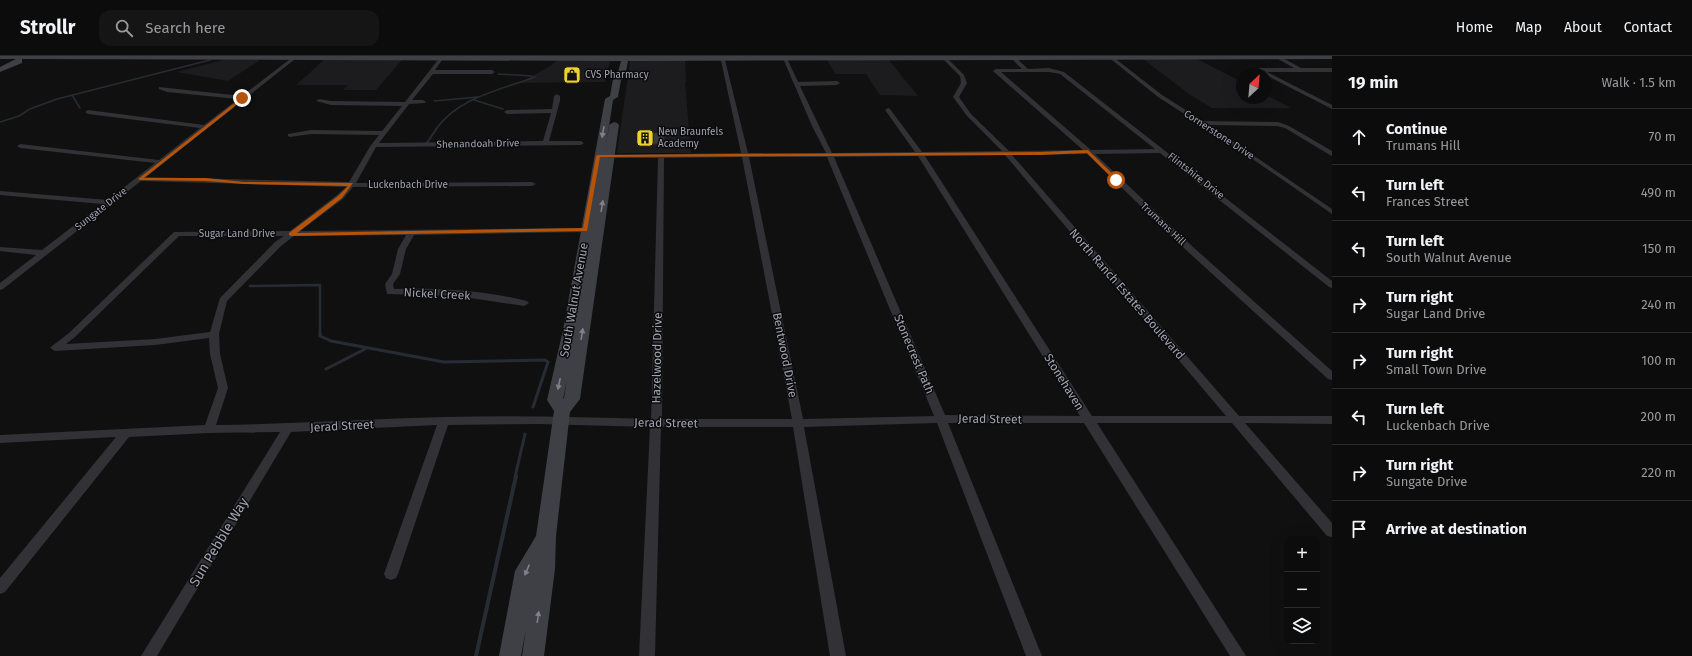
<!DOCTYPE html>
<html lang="en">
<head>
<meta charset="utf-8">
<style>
	body { margin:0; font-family:"Fira Sans",sans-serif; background:#151516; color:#f1f3f6 }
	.controls { position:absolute; right:12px; bottom:12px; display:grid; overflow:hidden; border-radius:8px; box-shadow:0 4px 16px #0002 }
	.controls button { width:36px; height:36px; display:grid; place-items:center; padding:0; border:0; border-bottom:1px solid #2c2c2e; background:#0c0c0d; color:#f1f3f6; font:20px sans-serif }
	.compass { position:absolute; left:1236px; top:12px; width:36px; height:36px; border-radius:50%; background:#0c0c0d; box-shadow:0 4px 16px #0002; rotate:26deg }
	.stop { position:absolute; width:12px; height:12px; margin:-9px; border:3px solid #b45309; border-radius:50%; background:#fff }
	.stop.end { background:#b45309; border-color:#fff; box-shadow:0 1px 4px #0008 }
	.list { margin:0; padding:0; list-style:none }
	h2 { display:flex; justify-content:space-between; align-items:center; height:52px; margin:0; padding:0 16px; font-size:17px }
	h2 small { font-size:13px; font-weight:400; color:#9a9b9d }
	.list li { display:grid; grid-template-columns:26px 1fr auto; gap:12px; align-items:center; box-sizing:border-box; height:56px; padding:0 16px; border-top:1px solid #2c2c2e }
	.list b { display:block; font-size:15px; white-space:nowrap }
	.list p { margin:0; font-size:13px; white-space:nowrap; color:#9a9b9d }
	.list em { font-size:13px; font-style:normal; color:#9a9b9d }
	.icon { flex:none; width:22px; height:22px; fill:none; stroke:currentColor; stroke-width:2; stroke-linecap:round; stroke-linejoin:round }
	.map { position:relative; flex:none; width:1332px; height:600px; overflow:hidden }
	header { display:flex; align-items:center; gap:24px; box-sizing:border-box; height:56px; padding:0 20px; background:#0c0c0d; border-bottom:1px solid #2c2c2e }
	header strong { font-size:19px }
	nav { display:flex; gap:22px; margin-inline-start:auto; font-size:14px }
	.search { width:280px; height:36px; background:#151516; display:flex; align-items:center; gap:10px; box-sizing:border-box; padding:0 14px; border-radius:12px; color:#9a9b9d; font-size:15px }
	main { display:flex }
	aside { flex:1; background:#0c0c0d }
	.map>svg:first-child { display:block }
</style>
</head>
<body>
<header>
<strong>Strollr</strong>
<div class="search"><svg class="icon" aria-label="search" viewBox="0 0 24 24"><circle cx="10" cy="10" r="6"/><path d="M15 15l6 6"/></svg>Search here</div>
<nav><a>Home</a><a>Map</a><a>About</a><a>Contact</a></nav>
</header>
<main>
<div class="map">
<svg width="1332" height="600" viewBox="0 0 1332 600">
	<rect width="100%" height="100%" fill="#101011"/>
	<path fill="#1c1c1e" d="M1143,3H1197L1242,26V42H1266V39L1291,52H1212L1189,38Z
		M223,4H260L228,25L177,16Z
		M324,4H402L376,34H343L348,29H296Z
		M558,4L610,5L605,26L518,27L549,11Z
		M633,4H685L686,25L685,27L691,97H617L630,5Z
		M827,4H889L918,40L880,39L866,18H835Z"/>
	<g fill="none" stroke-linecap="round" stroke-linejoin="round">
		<path stroke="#272c34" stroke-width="1.5" d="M498,18L532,20
			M72,39L80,52
			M474,44L503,53
			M434,45L478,41
			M0,66L19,60L30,53L57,43L210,4
			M436,73C459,41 500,34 535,21"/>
		<path stroke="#272c34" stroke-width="2" d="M427,87L437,72"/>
		<path stroke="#272c34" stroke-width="2.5" d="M250,230L320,229V278"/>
		<path stroke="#272c34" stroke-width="3" d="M320,277V280L331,285L444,306L545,304L548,306L533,351
			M326,313L367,292
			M515,421L525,378"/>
		<path stroke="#272c34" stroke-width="4" d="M476,600L516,420"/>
	</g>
	<path fill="#3a3a3e" stroke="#2b2a2d" d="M641,77H664V88H640Z"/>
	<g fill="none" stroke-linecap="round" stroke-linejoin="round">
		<path fill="#313136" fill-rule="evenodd" d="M294,0H299L146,121L349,126L371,89L379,79L311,78L290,81L288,80V78L311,74L382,75L402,50L331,49L316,45L319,43L331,45L405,46L441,0H445L435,14H492L495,16L492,18H433L412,44H423L426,46L425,47L409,48L379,87L543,85L551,57L507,58L504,56L507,54L552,53L554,40L557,38L560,40V45L549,85H581L584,87L581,89L376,91L356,127L532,126L536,128L532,130L353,131L343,143L300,175L586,172L590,174L586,176L414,179L406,193L400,218L393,228L394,233C438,232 484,234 527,245L529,247L524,250L457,240L387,238L385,228L392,218L398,193L406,179L294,180L281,190L227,245L219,278L220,298L228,332L216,369C292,368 368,363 444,361C513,359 582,361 651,363L658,102H602L600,101V99L741,97L720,0H724L748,97H826L812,70L782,0H786L798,26L837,25L840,27L837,29L800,30L832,97L915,96L885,54L888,52L890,53L922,96L1002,95L967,60L953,41L961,27L960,20L940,0H945L964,19L967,27L959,41L971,58L1009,95L1083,94L994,16L993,15L996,13H1022L1009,0H1014L1028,13L1049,12L1064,16L1332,225V232L1329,231L1160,97L1095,98L1192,190L1332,315V324L1328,323L1186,194L1087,98L1012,99L1239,360H1332V368L1245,367L1332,467V481L1327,480L1232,367H1097L1246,600H1230L1084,367H948L1042,600H1026L937,367L804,371L846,600H830L793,371H661L655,600H639L650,371L539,368L448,369L398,518L396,522L391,524L386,522L384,518L437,369L291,376L157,600H141L280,376L209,377L129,381L5,536L0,538V522L116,381L0,387V379L205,369L218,332L210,298L209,282L155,289L55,295L50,292L52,290L69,277L174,176L290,175L337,139L346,131L141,125L3,233L0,234V227L36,199L0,195V191L42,194L102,148L0,139V135L108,144L155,107L20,92L17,90L20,88L159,104L200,72L88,58L85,56L88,54L204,69L238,43L167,36L159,33V31L242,40ZM1001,16H1049L1060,18L1155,93L1091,94ZM1005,99L1226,360H1092L925,100ZM918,100L1080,360L945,359L834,101ZM742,101L792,363H662L664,102ZM749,101H827L934,360L803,363ZM179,180H284L275,186L220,242L210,276L155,283L66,288L75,281Z
			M1107,0H1112L1162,39L1203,65L1278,66L1289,70L1332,95V100L1330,99L1285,72L1277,70L1209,69L1332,153V158L1228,86L1158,41Z
			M1273,0H1279L1301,12H1332V16H1267L1332,49V53L1258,15V13L1260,12H1294Z"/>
		<path fill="#3f3f46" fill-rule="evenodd" d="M0,0H1332V3L628,5L625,21L621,24L618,41L613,44L605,97L609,69L614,66L617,67L619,69L580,343L570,356L556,480L555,513L544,600H522L526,573L521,600H499L515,515L536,480L554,355L547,344L563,274L605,43L610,40L613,23L617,20L621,5L22,3V7L0,16V11L16,3H0ZM567,324L564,342L563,343Z"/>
	</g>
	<defs><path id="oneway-solid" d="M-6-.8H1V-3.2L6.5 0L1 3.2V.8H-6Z"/></defs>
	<g fill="#7f808c">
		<use href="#oneway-solid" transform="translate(603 76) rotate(100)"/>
		<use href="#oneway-solid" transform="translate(602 150) rotate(-81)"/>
		<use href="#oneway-solid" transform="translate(582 278) rotate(-81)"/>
		<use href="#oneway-solid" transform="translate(559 328) rotate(102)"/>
		<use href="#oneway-solid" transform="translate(527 514) rotate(113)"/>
		<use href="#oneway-solid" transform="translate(538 561) rotate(-82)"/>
	</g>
	<path fill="#b45309" d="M242,41L244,43L144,122H206L244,126L353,127L342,142L297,177L583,172L596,100L598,99L1040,96L1088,94L1119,124L1115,125L1087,97L1040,99L600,101L587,175L291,180L289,179V177L338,140L348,130L244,128L206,125L140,124L138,123Z"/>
	<defs>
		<symbol id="shop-square" viewBox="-11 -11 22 22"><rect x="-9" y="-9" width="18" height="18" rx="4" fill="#edd12c" stroke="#0b0b0c"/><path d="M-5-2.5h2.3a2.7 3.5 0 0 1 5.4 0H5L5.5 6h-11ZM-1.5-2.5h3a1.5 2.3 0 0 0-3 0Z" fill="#111"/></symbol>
		<symbol id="building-square" viewBox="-11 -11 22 22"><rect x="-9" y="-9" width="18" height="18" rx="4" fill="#edd12c" stroke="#0b0b0c"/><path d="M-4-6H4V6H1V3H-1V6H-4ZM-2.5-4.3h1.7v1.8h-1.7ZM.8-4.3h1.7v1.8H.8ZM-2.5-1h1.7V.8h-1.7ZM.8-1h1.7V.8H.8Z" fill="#111"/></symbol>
	</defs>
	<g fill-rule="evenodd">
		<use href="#shop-square" x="562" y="9" width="20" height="20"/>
		<use href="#building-square" x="635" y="72" width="20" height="20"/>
	</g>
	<g text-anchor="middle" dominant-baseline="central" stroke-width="3" stroke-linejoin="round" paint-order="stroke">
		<g font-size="10" fill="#a1a3b2" stroke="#0b0b0c" text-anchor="start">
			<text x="585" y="19">CVS Pharmacy</text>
			<text x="658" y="76">New Braunfels<tspan x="658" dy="12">Academy</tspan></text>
		</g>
		<g font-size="10" fill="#a1a3b2" stroke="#0b0b0c">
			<text transform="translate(1219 79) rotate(33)">Cornerstone Drive</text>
			<text transform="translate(478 88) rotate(-1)">Shenandoah Drive</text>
			<text transform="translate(1196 120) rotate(38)">Flintshire Drive</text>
			<text x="408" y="129">Luckenbach Drive</text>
			<text transform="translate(101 153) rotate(-38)">Sungate Drive</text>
			<text transform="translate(1163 168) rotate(43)">Trumans Hill</text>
			<text x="237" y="178">Sugar Land Drive</text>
		</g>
		<g font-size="12" fill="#a1a3b2" stroke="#0b0b0c">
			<text transform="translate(437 238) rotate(3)">Nickel Creek</text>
			<text transform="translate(1127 238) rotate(49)">North Ranch Estates Boulevard</text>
			<text transform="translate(574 244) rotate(-80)">South Walnut Avenue</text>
			<text transform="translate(914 298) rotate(67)">Stonecrest Path</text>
			<text transform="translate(785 299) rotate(79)">Bentwood Drive</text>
			<text transform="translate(657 302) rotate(-89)">Hazelwood Drive</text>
			<text transform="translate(1064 326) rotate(58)">Stonehaven</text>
			<text transform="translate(990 363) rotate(1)">Jerad Street</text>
			<text transform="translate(666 367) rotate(1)">Jerad Street</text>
			<text transform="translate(342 370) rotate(-3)">Jerad Street</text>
		</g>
		<g font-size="14" fill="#a1a3b2" stroke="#0b0b0c">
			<text transform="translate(219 486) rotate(-59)">Sun Pebble Way</text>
		</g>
	</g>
</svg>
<div class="controls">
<button>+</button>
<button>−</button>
<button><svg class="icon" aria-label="layers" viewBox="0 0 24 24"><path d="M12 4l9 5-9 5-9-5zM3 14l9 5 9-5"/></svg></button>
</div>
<svg class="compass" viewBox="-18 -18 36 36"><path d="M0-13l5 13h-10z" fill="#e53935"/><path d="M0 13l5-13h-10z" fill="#9a9b9d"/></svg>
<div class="stop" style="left:1116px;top:124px"></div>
<div class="stop end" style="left:242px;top:42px"></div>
</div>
<aside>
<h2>19 min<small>Walk · 1.5 km</small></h2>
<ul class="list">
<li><svg class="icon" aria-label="ahead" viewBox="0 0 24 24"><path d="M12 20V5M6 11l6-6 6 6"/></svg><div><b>Continue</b><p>Trumans Hill</p></div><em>70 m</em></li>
<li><svg class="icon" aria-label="left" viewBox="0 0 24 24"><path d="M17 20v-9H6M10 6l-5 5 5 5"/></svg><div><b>Turn left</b><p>Frances Street</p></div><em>490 m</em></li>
<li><svg class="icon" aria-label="left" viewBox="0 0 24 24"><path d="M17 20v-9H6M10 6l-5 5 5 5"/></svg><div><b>Turn left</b><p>South Walnut Avenue</p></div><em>150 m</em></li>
<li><svg class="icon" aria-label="right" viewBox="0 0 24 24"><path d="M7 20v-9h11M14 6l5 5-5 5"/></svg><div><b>Turn right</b><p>Sugar Land Drive</p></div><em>240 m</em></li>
<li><svg class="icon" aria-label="right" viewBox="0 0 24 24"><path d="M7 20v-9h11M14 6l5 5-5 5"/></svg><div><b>Turn right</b><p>Small Town Drive</p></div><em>100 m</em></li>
<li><svg class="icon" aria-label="left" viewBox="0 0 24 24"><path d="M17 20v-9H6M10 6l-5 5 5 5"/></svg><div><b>Turn left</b><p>Luckenbach Drive</p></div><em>200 m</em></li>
<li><svg class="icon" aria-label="right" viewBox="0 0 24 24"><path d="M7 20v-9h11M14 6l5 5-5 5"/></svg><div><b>Turn right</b><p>Sungate Drive</p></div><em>220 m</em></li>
<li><svg class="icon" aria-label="arrive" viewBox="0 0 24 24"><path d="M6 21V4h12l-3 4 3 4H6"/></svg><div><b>Arrive at destination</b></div></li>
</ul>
</aside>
</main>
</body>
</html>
